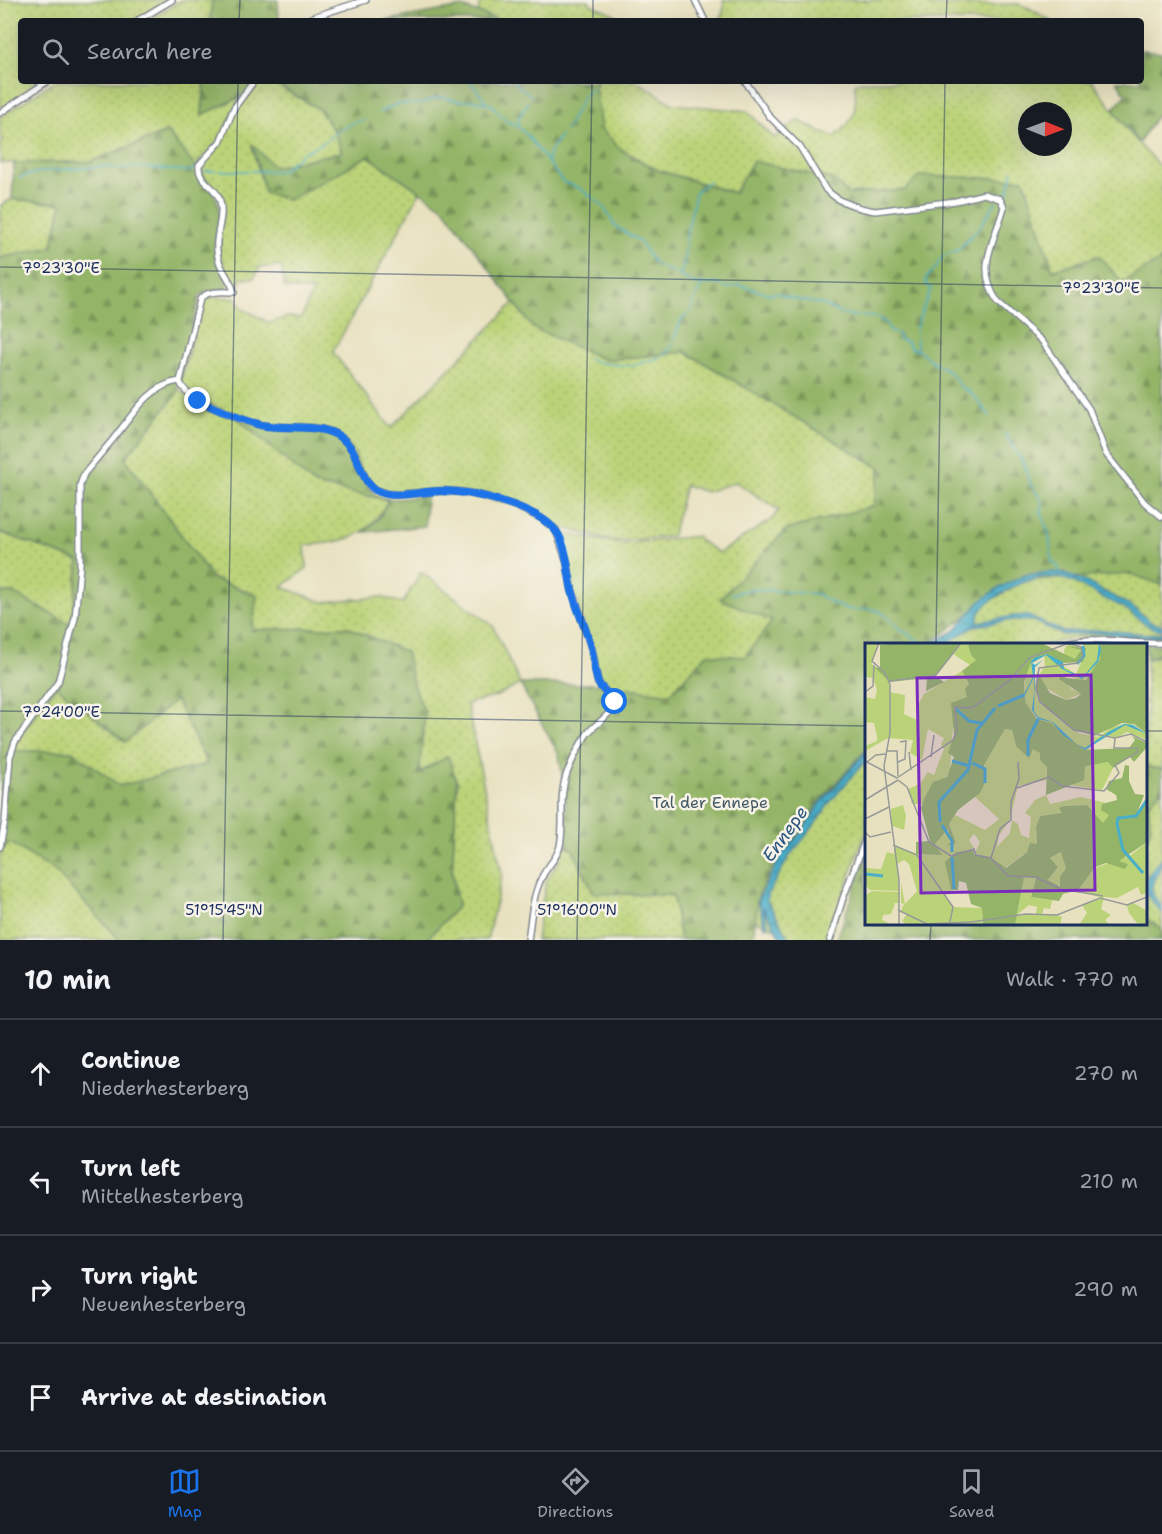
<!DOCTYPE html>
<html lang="en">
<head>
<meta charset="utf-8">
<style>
	body { margin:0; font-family:"Shantell Sans",sans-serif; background:#20242c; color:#f1f3f6 }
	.compass { position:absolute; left:1018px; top:102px; width:54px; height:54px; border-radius:50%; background:#171b24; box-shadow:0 6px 24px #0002; rotate:91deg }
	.stop { position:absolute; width:18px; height:18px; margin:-14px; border:4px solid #1a73e8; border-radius:50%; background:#fff }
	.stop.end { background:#1a73e8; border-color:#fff; box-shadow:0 2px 6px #0008 }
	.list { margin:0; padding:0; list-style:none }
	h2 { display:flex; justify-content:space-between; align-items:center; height:78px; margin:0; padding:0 24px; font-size:26px }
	h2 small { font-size:20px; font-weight:400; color:#9ea1a6 }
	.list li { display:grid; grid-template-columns:39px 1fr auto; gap:18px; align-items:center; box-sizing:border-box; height:108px; padding:0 24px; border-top:2px solid #363941 }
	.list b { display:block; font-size:22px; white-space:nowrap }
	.list p { margin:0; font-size:20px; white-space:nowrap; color:#9ea1a6 }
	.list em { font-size:20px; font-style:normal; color:#9ea1a6 }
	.icon { flex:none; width:33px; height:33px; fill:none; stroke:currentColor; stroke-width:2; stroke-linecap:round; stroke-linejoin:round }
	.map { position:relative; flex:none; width:1162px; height:940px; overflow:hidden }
	.search { position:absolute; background:#171b24; box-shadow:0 6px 24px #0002; left:18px; right:18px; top:18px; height:66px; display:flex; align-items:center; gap:15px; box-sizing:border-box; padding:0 21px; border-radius:6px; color:#9ea1a6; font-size:22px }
	.sheet { height:510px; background:#171b24 }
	nav { display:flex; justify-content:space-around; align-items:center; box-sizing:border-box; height:84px; border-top:2px solid #363941; background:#171b24; font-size:16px; color:#9ea1a6 }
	nav a { display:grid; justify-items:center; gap:3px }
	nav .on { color:#1a73e8 }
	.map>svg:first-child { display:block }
</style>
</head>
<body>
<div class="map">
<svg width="1162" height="940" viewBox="0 0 1162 940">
	<defs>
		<pattern id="grass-dots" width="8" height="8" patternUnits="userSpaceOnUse" patternTransform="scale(1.5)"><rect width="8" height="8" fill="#bbd378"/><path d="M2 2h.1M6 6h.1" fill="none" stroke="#a0b56a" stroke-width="1.8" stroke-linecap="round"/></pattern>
		<pattern id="forest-firs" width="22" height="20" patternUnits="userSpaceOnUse" patternTransform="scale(1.5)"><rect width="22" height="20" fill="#94b568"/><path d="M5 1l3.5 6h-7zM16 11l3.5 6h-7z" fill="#789459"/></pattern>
		<pattern id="water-waves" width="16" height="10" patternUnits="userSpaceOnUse" patternTransform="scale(1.5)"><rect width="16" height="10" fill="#49aec8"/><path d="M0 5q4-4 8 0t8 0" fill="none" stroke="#3c8ea6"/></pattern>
	</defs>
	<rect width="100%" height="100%" fill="#f7f3e8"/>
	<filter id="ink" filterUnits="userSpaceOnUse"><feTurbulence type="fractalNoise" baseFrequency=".0167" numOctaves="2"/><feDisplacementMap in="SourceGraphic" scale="12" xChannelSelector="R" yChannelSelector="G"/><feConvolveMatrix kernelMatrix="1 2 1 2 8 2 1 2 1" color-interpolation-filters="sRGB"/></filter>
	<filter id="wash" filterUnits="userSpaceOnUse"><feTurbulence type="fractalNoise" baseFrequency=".008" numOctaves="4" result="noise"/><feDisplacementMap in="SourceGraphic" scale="24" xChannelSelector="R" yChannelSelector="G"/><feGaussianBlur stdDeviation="1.35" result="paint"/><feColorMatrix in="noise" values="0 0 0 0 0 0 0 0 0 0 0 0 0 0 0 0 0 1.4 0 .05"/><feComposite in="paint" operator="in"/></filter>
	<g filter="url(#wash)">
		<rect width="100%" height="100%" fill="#e8e1bf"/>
		<path fill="url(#grass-dots)" stroke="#6b816b" stroke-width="1.5" fill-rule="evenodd" d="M0,0H168L134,21H21V81H44L0,110Z
			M181,0H212L210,21H148Z
			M480,0H589L590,4L614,14L622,21H501L478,13Z
			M723,0H931L929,6L1018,4L1029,8L1051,21H720L724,8Z
			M55,81H205L202,115L240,97L219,141L198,162V171L167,132L90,162L0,163V144L4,140L0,137V117Z
			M260,81H270L319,109L334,131L342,152L274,167L252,146L265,193L289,199L368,156L420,192L333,352L391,428L514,303L533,328L605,360L686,352L881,468L874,506L786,530L866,644V834L859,849L829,940H785L780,930L678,891L691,672L670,694L600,684L574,591L569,562L561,537L565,534L623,544L698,536V539L719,553L771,520L779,510L736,482L706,492L685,485L672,536L622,541L608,540L557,526L516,505L443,489L392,492L384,491L373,487L366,479L262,424L199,400L183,387L181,381L202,300L209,297L237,298L241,308L270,323L287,317L301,318L313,291L285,288L281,266L260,267L254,278H241L238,289C231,279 223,268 220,256C215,236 226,217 220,196C217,183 201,181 201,166L223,142L235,109Z
			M598,81H637L673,104L747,111L774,138L798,120L820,132L835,137C856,119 857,111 855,84L860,81H1092L1138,143L1162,169V260L1122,282L1099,256L1052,270L905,190L848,194L832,179L735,193L657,170L622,150L601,130L594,87ZM1027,111H1063V147H1027Z
			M12,199L62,204L52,247L0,258L1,205Z
			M178,389L197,402L236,417L315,485L388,500C368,539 346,542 305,545L307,568L282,587L323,602L380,597L403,603L421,572L493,626L520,684L500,695L467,704L502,875L487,940H426L458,906L452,873L457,782L418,774L425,712L413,685L406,652L347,627L251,630L257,595L213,579L125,458L176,395Z
			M0,532L79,561L72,625L13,593H0Z
			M1162,568V639C1125,640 1086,630 1051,644H940L948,640L982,603L1024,577Z
			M1162,655V769L1146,767V660Z
			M56,685L176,700L207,764L120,786L72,751H13L16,742Z
			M1162,789V939L1146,918V841L1151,828L1148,805Z
			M11,843L55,871L120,940H0V851L1,847Z
			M564,844L573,850L594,893L673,895L680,940H536L546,881L559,861Z"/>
		<path fill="url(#forest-firs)" stroke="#587263" stroke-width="1.5" fill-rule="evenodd" d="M212,0H278L279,21H210Z
			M462,7L501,21H383Z
			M1141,50L1162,52V107L1139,143L1113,109L1126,95L1117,81H1141Z
			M205,81H260L240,97L202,115Z
			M270,81H598L595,87L601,129L622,150L657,170L734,193L753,161L832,179L848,194L905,190L919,176L1024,179L1053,270L1099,256L1122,282L1162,260V585L1131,574L1023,581L973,611L929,644H866V750L820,801L795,837L780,852L758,896L753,940H680L673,895L594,893L573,850L564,844L566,798L559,755L520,684H600L670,694L707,654L745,657L772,621L720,599L786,530L874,506L880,468L686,352L605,360L533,328L444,208L368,156L289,200L265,193L252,144L274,167L342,152L334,131L319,109Z
			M167,132C180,149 217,188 219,208C221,225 211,238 216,259C218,270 229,277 228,288C218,294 207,287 199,297L176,395L125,458L213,579L257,595L252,630L347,627L406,652L413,685L425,712L419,773L448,756L457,782L452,873L458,906L426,940H120L55,871L11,843L1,847L0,593H13L72,625L79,561L0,532V258L52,247L62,204L12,199L14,163L90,162ZM56,686L125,742L176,700L207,764L120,786L72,751H14L16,742Z
			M236,417C245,420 254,424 263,426C284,429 311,424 331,434C336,436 344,439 347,443C366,461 356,498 394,499C404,499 416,497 426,495L425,526L364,532L379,518L388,500L315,485Z
			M1082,642L1162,645V653L1146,659V644H1068Z
			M1146,767L1162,769V789L1148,805L1151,828L1146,841Z
			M866,854V924H1146V918L1162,930V940H837Z"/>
		<path fill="url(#water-waves)" stroke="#326e93" stroke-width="1.5" d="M1050,572L1063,573L1086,582L1131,606L1152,623L1162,625V630C1147,629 1139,618 1127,610C1118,604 1107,600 1098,595C1064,574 1043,570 1008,590C994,598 980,605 977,622L1015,616H1028L1063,632L1102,630L1146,634L1162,633V636L1145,638L1101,633L1063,635L1033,621L1013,620L975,626L945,644H931L953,632L981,601L997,589L1025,575Z
			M866,752V760L831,801L810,831L790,855L768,893L767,901L784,929L789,940H782L763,907L768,925L765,927L758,900L782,854L801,833L821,803Z
			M1162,856C1162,880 1139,883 1162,906V913L1146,894V879Z"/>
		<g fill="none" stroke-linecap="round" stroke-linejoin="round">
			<path stroke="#49aec8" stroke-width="1.5" d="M470,81L486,102
				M513,81L531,96
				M379,112L397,104H418L441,97L461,101L474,100L492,105L505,120L517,126L526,134L563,182L581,189L603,206L615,226L639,241L653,262L661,268L673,272L694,284H717L728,288L739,285L770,294L777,293L794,299L822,304L843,315L876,317L886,323L891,332L898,334L899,339L907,342L911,348L920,351L930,360L947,370L955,378L959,386L971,393L990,416
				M518,125L519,117L528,102
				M566,130L584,95L594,87
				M548,161L549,152L560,136
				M205,171H215
				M220,171H281L304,152L323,143L336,132L354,122L365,120
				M19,178L35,173L55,170L107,166L118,169L129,167L190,171L197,168
				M1005,197L1008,192L1013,170
				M680,276L684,262L687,232L696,191L709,181
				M917,350L916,327L931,288L926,284V278L936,268L942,256L958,250L981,225L996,202
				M588,359L600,363L631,366L662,357L672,346L679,325L682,319L690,313L693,302L702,285
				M1005,433L1026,468L1030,484L1040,497L1043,506L1041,511L1049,536L1052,562L1058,566L1059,574
				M732,594L751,589L817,594C828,601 842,610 856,610C860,610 865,608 869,609C888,611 890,623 903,631C911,636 916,638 922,644"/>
		</g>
	</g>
	<g filter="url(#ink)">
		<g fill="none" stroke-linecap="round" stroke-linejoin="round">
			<defs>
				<path id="minor" d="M695,0L705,21
					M137,21L172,0
					M307,21L316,16L366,0
					M745,81L770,117L800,147L826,190L839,200L860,208L875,211L956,201L984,194L1000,199L1004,207C995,241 974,268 998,302L1042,341L1089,409L1106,454L1145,503L1162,517
					M0,113L48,81
					M180,381C183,400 244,421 262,425C286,430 317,422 339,436C358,449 359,471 372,489L392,495L442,491L462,492L484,496L516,506L541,518L556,530L567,562L572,590L592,650L598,683L615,702C611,716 597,722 588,733C580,743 572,761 567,773C558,797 565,822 560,846C557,859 547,866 542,877C532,896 531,920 528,940
					M180,381L200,299C207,290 223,292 234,292C231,279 220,270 218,257C213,236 225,219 220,201C217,186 197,182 199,165L220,142L234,108L254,81
					M1062,644C1095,634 1128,645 1162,643
					M0,847L5,821L10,757L15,742L58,682L75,618L80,566V485L84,474C94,462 104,450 114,438C131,417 150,384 180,381
					M830,940L843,898L866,838"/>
			</defs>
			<use href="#minor" stroke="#82888e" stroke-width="8"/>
			<use href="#minor" stroke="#fff" stroke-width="5"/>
		</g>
	</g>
	<g fill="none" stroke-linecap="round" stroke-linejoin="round" filter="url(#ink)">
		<path stroke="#1a73e8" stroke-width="8" d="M198,401C218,409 240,420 261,425C286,430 315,423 337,435C366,452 355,489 387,494C404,497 424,491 441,491C472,491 535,506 555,530C567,544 568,573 572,590C577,610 586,628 591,647C594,658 594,671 598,682C601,691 611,694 615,702"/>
	</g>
	<path fill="none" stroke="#1b2f5e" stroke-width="1.5" stroke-opacity="0.45" d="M239,21L240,0M593,21V0M946,21L947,0M0,267L1162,288M936,644L945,81M0,711L866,726M1146,731H1162M223,940L238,81M577,940L592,81M930,940L931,924"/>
	<g text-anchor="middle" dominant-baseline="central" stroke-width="5" stroke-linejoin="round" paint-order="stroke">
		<g font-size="16" fill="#435864" stroke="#f7f3e8">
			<text x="710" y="802">Tal der Ennepe</text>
		</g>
		<g font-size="18" font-style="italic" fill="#29557e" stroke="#f7f3e8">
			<text transform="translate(785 834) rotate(-54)">Ennepe</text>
		</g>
	</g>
	<g transform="translate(865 643)">
		<rect width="282" height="282" fill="#e8e1bf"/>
		<path d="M0,0H31L12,2L7,21L25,39V49L40,52L39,71L54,78L53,62L59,51L97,28L104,42L103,54L88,82L85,128L78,138L70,140L57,161H47L43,146L55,141L63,129L69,132L79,106L76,102L79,95L63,86L57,117L45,110L48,97L23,95L0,108V103L12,98V94L9,80L0,79V54L10,56L12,47L8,35L1,34L0,39ZM96,0H108L103,2L106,12L112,17L105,22L88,11ZM218,0L237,2L236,16L228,30L218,38L195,30L205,45L216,51L201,57L178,43L173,33L180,23L179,12L167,19L173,56L214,90L233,94L247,84L265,80L282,91V97L262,89L252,95L241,92L225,103L218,122L243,119L248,125L237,147L209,143L182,124L181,137L153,143L145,177L134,192L132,204L145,190L147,177L153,181L156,192L164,195L166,174L160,170L170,157L181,152L185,161L216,154L241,160L237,161L245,172L238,181L222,162L199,163L198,170L175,173L171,184L172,201L140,225L110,210L115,199L109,191L104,197L109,205L88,212L86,251L79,252L51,211L76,212L70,201L83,186L86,199L83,202L91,200L84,181L90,172L120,187L134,176L110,154L121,137L119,122L140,86L147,87L151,103L173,76L159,59L160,19L186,6L200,19L195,21L211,31L220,10ZM199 9a8 8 0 1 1 16 0a8 8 0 1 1-16 0ZM282,199V250L276,252L273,244L252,255L239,254L236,266L246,272L240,277L245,282H214L222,270L217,262L237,255L211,247L217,237L230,225L266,212ZM29,203L50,210L88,264L117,265L118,282H42L37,278L42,271L36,268L39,261L36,260V240L40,261L52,248L44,221L39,217L32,221L34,248L5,247L0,242V225L16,226L22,209L29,211ZM197,209L201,225L195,234V245L183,237L193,224L185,215ZM159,233L171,235L166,254L187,257L185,266L179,265L177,271H171L172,264L164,262L152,272ZM7,248L35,249L34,260H30L26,271L18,272L17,277L27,282H0V253ZM267,259L282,268V282L272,280L264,270L262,263ZM159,272H192L197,274L195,282H150L149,274Z" fill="#bbd378"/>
		<path d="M31,0H96L70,33L79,39L61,48L62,35L25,39L9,24L15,25V2ZM108,0H176L210,16L216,7L201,3L221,5L218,19L198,20L181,11L167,16L159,39L160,59L172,76L186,80L219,107L264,105L270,97L267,93L282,100V104L269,119L265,114L248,125L243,119L220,123L219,137L181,152L182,124L175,117V110L168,106L164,115L151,103L147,87L140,86L119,122L121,137L115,150L93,167L84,181L91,200L82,203L86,199L83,186L70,201L77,212L51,211V199L65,198L56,165L59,156L68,139L82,134L89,114L83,110L89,92L86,60L102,54L100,46L104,41L97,28L111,17L106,12L103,2ZM234,0H282V91L269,81L257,80L229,93L208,86L177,61L171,48L172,29L185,50L201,57L211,55L216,51L194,36L195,30L201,35L221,37L235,16ZM260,122L264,123V138L270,151L279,152L272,170L282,154V199L254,218L263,221L260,226L241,220L230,224L213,247L198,251L194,258L166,254L171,235L159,234L150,282H118L117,265L106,261L101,240L94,238L93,247H86L80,219L91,209L109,207V211L128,216L141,225L162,209L165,200L172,201L171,184L175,173L197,170L194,165L199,163L222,162L238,180L244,172L236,167L237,161L252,157L251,152L241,146L244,138L257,135ZM196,209L201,225L195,234V244L183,237L193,224L185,215Z" fill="#94b568" fill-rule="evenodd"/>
		<path d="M38,162L41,173L39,187L27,183L26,166Z" fill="#bbd378"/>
		<path d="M234,0L236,7L233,19L217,36L197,26L181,12L167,20L170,22L178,17L170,24L169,68L173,74L188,79L211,101L220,105L245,88L259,81L268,82L282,91L260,82L220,107L198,92L187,79L173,76L158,53L168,34L166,18L169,15L182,11L198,19L199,26L218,34L232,17ZM169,34V51L167,67L159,54Z" fill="#49aec8" fill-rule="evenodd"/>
		<path fill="none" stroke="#49aec8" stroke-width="3" d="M212,21L219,13L218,3M133,63L159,52M91,66L104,78L116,80M163,113V97L173,76M87,118L105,123M107,120L120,126V140M75,179L74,159L103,127L112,87L130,65M77,182L87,198V209M87,214L89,246M278,230L258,207L252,181L253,175L271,173L282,157M0,231L18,233"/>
		<path fill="none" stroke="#969a98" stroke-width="1.5" d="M14,0L7,18L19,29L25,41V90L19,123L34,237V282M203,0L216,4L218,14L213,20L174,25L171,46L175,59L209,87L250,95L266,91L282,99M24,38L71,32L96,0M0,49L8,43L9,22M21,108H32L33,133M44,109L46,127M66,114L69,92M0,118L32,135M2,119L11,112L21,111M33,119L40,116L41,98L35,99M32,135L88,97L92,88L90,64L107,65L145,37L164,15L204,0M33,137L42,144L64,199L86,213L109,206L111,212L126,215M152,145L184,134L197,143L239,148L254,130L250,122L273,109L272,105H249L250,95M0,157L33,137M0,176L24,164M0,189L5,194L26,189M28,202L52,212L88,264L85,279M126,215L143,233L170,234L196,246L238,253M126,215L135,186L146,177V159L154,136L153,119M33,267L62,281L106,279L161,271L192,272L235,255L262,262L282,254"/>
		<path fill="#7b2cbf" fill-opacity="0.15" stroke="#7b2cbf" stroke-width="3" d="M226,32L230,247L56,250L52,35Z"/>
		<rect width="282" height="282" fill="none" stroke="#1b2f5e" stroke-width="3"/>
	</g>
	<g font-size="15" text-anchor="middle" fill="#1b2f5e" stroke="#f7f3e8" stroke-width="5" stroke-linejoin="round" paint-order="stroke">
		<text x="61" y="273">7°23'30"E</text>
		<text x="1101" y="293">7°23'30"E</text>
		<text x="61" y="717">7°24'00"E</text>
		<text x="224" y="915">51°15'45"N</text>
		<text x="577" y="915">51°16'00"N</text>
	</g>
</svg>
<svg class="compass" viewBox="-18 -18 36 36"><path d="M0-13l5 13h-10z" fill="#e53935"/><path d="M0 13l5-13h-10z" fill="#9ea1a6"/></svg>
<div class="stop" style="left:615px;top:702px"></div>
<div class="stop end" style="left:198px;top:401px"></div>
<div class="search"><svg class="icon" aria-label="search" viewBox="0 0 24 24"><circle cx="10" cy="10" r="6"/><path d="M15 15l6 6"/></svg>Search here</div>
</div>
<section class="sheet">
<h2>10 min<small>Walk · 770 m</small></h2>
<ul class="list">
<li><svg class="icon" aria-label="ahead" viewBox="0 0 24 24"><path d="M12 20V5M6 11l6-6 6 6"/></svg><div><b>Continue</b><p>Niederhesterberg</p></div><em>270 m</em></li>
<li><svg class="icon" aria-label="left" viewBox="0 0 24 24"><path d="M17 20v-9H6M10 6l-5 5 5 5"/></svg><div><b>Turn left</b><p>Mittelhesterberg</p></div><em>210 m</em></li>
<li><svg class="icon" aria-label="right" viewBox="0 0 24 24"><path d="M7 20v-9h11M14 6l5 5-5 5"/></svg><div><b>Turn right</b><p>Neuenhesterberg</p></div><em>290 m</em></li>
<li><svg class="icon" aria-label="arrive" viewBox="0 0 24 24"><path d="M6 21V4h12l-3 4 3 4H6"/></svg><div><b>Arrive at destination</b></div></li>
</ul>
</section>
<nav>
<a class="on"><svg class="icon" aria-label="map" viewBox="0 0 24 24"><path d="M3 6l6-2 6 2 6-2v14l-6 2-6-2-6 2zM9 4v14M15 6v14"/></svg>Map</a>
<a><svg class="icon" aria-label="directions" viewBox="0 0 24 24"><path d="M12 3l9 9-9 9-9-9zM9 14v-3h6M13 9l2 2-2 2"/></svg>Directions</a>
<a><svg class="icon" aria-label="saved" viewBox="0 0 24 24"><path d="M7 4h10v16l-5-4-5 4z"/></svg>Saved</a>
</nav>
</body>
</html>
